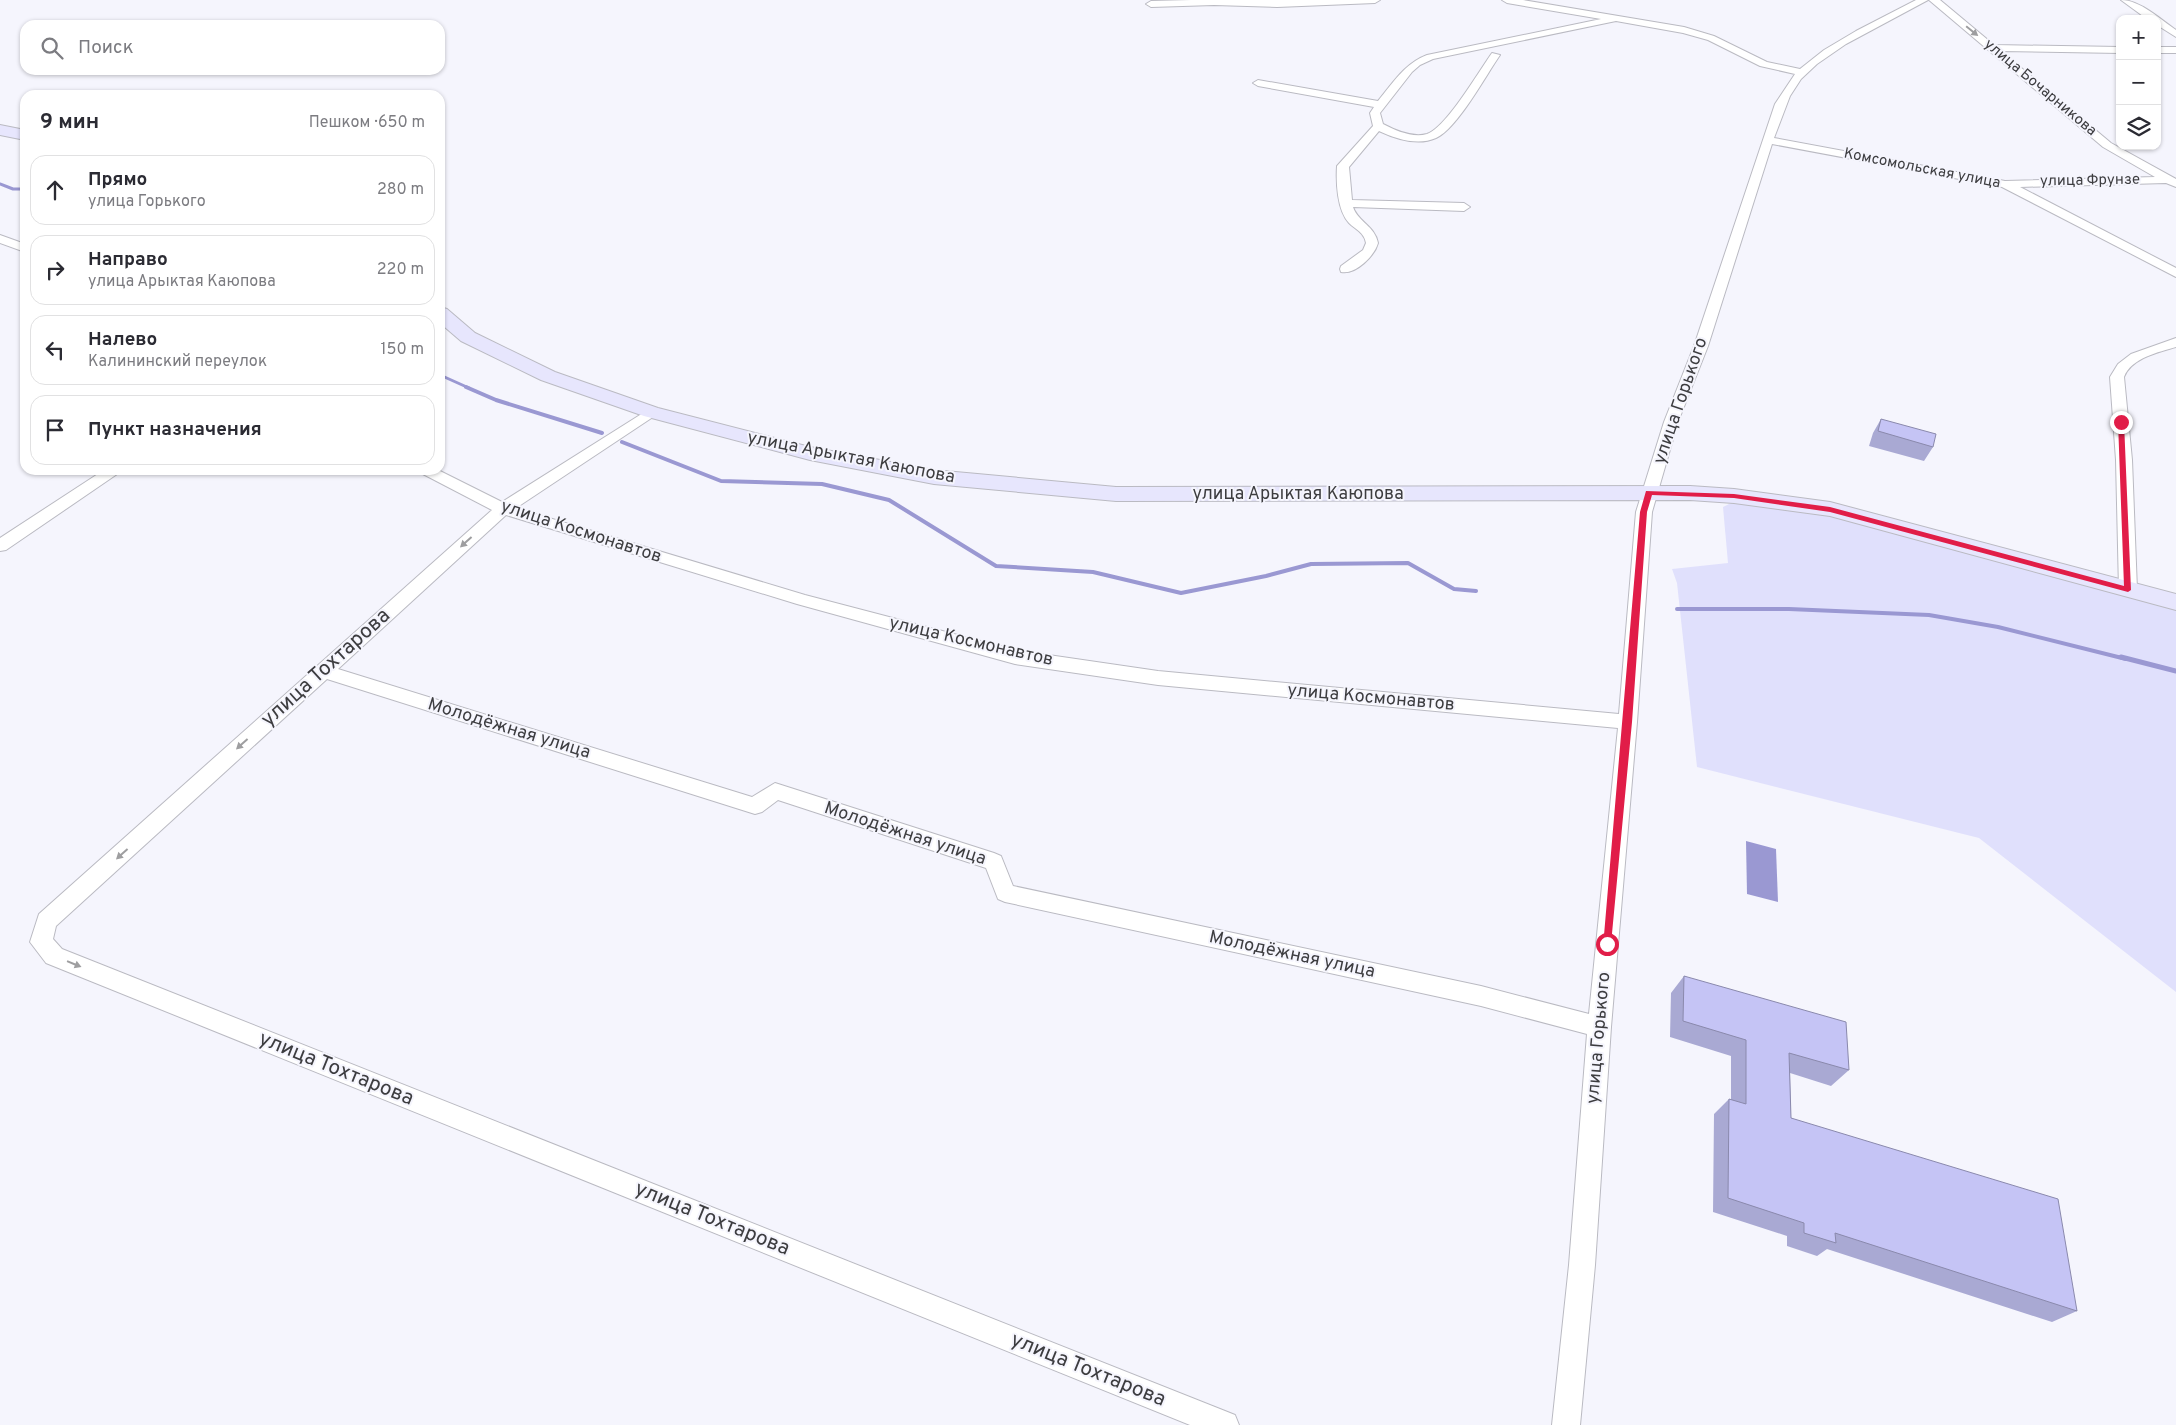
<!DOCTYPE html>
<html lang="ru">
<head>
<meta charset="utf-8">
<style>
	body { margin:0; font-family:Overpass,sans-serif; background:#f2f2f3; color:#2b2b33 }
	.controls { position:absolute; right:15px; top:15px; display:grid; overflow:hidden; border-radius:10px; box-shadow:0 1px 4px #0004 }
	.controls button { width:45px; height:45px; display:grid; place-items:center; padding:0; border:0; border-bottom:1px solid #e1e1e2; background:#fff; color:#2b2b33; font:25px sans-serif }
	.stop { position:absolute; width:15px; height:15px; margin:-11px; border:4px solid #e11d48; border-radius:50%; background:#fff }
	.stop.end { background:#e11d48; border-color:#fff; box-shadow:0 1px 5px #0008 }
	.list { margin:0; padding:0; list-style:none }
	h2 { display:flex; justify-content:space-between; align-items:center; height:65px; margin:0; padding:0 20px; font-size:21px }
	h2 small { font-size:16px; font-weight:400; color:#7c7c81 }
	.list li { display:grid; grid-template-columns:32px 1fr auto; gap:15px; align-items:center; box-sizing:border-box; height:70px; margin:0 10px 10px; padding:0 10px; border:1px solid #e1e1e2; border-radius:15px }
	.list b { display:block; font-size:19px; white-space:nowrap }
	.list p { margin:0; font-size:16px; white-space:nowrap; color:#7c7c81 }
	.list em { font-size:16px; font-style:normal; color:#7c7c81 }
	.icon { flex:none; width:28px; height:28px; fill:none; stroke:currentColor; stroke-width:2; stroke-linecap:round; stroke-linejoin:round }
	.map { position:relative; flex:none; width:2176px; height:1425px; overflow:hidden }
	.search { position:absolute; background:#fff; box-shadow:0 1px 4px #0004; left:20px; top:20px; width:425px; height:55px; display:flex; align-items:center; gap:12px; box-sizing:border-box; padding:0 18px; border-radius:15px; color:#7c7c81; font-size:19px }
	.panel { position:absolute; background:#fff; box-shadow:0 1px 4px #0004; left:20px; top:90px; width:425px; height:385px; border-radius:15px }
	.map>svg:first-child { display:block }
</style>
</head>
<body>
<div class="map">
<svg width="2176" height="1425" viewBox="0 0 2176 1425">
	<rect width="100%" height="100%" fill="#f5f5fd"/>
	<path fill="#e0e0fc" d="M1733,502L1806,509L2176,607V992L1979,838L1697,767L1677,583L1672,569L1728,563L1723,507Z"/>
	<path fill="#9a98d2" d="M1746,841L1776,849L1778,902L1747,894Z"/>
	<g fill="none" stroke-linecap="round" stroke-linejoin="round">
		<path stroke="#9a98d2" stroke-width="3" d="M0,184L13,189H25
			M440,375L469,388"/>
		<path stroke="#9a98d2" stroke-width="4" d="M466,387L496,400L602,433
			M622,442L721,481L822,484L889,500L996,566L1093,572L1181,593L1266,576L1311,564L1408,563L1454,589L1476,591
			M1677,609H1789L1929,615L1998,627L2126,659"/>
		<path stroke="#9a98d2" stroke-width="5" d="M2121,657L2176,671"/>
		<defs>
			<path id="street" d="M1191,0H1380L1375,3L1277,7L1214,5L1151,7L1146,4L1151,1Z
				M1502,0H1523L1684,27L1714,36L1767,62L1800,69L1824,50L1856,31L1916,0H1928L1846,44L1817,64L1801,79L1790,96L1774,138L2005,181L2155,177L2103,147L1929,0H1940L1994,45L2120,47V53L2001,51L2111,143L2176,179V187L2166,183L2020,187L2176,268V277L2002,187L1772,144L1708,346L1678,422L1652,512L1637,722L1611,1027L1595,1265L1580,1425H1552L1569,1265L1587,1034L1481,1006L1005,902L998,899L986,868L778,800L762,812L755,814L327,679L56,926L53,939L62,949L1225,1411L1235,1415L1239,1425H1190L46,963L30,942L39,914L492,510L421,473L418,470H438L502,502L651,408L656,409L658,412L656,415L516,508L805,595L1015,650L1158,671L1619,714L1636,512L1664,422L1694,346L1775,104L1795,74L1760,66L1708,40L1683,33L1616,21L1433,59L1420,65L1412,72L1380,113L1383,124C1396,131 1413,138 1427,134C1446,128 1479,71 1492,53L1500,55C1486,75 1457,129 1436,138C1418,146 1396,139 1379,131L1349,167L1352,200L1464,203L1470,207L1464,211L1353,207C1358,222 1375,226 1378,243C1375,255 1356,275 1341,272L1340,269L1341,266L1363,250L1366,243C1364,232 1356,230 1349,223C1337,210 1336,182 1337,166L1373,126L1370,113L1374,107L1258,86L1253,83L1258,80L1378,101C1393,83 1404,64 1427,55L1601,19L1507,3ZM506,515L797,604L1015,664L1158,685L1618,728L1589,1014L1481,986L1013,886L1001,856L994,853L775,783L752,797L338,669Z
				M2121,0C2140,0 2160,19 2176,30V37L2157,25V19H2147Z
				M2157,47H2176V53H2157Z
				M0,235L25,244V252L0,243Z
				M2176,338V347C2159,352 2131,358 2124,377L2132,460L2137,590L2134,594H2122L2119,590L2116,460L2110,377L2118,364L2131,354Z
				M104,470H123L6,550L0,551V538Z"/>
			<path id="secondary" d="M0,125L25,130V140L0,135Z
				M440,307L447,309L475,333L555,372L658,408L810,447L934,470L1116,487L1690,486L1734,489L1830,502L2176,594V610L1830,516L1734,503L1690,500L1116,501L934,484L810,460L644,416L541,380L461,341L440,323Z"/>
		</defs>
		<use href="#street" stroke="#babac2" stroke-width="2"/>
		<use href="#secondary" stroke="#babac2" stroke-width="2"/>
		<use href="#street" fill="#fff" fill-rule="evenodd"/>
		<use href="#secondary" fill="#e7e6fd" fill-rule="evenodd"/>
	</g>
	<path fill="#a9a9d3" d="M1881,419L1933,447L1924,461L1869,446L1873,433Z
		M1684,976L1849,1070L1831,1086L1790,1073L1791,1118L2077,1311L2052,1322L1827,1249L1817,1256L1787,1246V1236L1713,1212L1714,1114L1729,1099H1731V1056L1670,1037L1671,993Z"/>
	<path fill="#c5c4f5" stroke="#8a89ac" d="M1881,419L1936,434L1933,447L1878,431Z
		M1684,976L1846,1022L1849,1070L1789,1053L1791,1118L2058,1199L2077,1311L1835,1233L1836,1243L1804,1233V1223L1728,1198L1729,1099L1746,1104V1040L1683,1021Z"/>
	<defs><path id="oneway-solid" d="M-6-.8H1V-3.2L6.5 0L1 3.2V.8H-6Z" transform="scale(1.25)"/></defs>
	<g fill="#9e9ea0">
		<use href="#oneway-solid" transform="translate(1972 31) rotate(39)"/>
		<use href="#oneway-solid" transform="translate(466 542) rotate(138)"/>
		<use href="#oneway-solid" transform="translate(242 744) rotate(138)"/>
		<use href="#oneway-solid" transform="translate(122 854) rotate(138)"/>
		<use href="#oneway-solid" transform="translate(74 964) rotate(22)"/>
	</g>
	<path fill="#e11d48" d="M2121,420L2124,422L2131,590L2128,592L1830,512L1734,498L1652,495L1647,512L1632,722L1611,944L1610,947H1603L1640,512L1646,491L1734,494L1830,507L2124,586L2118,422Z"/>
	<g text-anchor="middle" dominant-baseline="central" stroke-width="4" stroke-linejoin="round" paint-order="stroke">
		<g font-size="15" fill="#3d3d40" stroke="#f5f5fd">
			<text transform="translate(2040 88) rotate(40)">улица Бочарникова</text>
			<text transform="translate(1922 169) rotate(11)">Комсомольская улица</text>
			<text transform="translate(2090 181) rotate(-1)">улица Фрунзе</text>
		</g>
		<g font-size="18" fill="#3d3d40" stroke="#f5f5fd">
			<text transform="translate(1681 401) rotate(-71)">улица Горького</text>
			<text transform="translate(851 458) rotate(11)">улица Арыктая Каюпова</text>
			<text x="1298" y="494">улица Арыктая Каюпова</text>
			<text transform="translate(581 532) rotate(18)">улица Космонавтов</text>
			<text transform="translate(971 642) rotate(13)">улица Космонавтов</text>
			<text transform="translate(1371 698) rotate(5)">улица Космонавтов</text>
			<text transform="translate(509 729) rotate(17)">Молодёжная улица</text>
			<text transform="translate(905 834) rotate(18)">Молодёжная улица</text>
			<text transform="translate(1292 955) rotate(12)">Молодёжная улица</text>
			<text transform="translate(1599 1038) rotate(-85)">улица Горького</text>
		</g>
		<g font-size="21" fill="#3d3d40" stroke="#f5f5fd">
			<text transform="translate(326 668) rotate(-42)">улица Тохтарова</text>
			<text transform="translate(336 1069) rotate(22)">улица Тохтарова</text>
			<text transform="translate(712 1219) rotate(22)">улица Тохтарова</text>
			<text transform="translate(1088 1370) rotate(22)">улица Тохтарова</text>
		</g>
	</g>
</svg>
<div class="controls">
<button>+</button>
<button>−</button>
<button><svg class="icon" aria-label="layers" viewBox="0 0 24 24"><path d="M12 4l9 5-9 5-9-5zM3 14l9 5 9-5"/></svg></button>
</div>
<div class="stop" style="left:1607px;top:944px"></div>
<div class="stop end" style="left:2121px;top:422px"></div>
<div class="search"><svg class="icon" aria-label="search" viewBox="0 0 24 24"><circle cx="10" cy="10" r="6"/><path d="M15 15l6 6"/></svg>Поиск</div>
<section class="panel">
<h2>9 мин<small>Пешком · 650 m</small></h2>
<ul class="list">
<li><svg class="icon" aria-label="ahead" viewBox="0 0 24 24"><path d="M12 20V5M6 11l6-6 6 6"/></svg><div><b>Прямо</b><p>улица Горького</p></div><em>280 m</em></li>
<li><svg class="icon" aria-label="right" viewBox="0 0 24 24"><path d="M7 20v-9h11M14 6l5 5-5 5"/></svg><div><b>Направо</b><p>улица Арыктая Каюпова</p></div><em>220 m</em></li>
<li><svg class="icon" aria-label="left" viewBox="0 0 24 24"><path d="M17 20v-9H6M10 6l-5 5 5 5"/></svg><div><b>Налево</b><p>Калининский переулок</p></div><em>150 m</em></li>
<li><svg class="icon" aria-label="arrive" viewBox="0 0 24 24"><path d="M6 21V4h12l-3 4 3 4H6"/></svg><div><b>Пункт назначения</b></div></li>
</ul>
</section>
</div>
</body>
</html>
